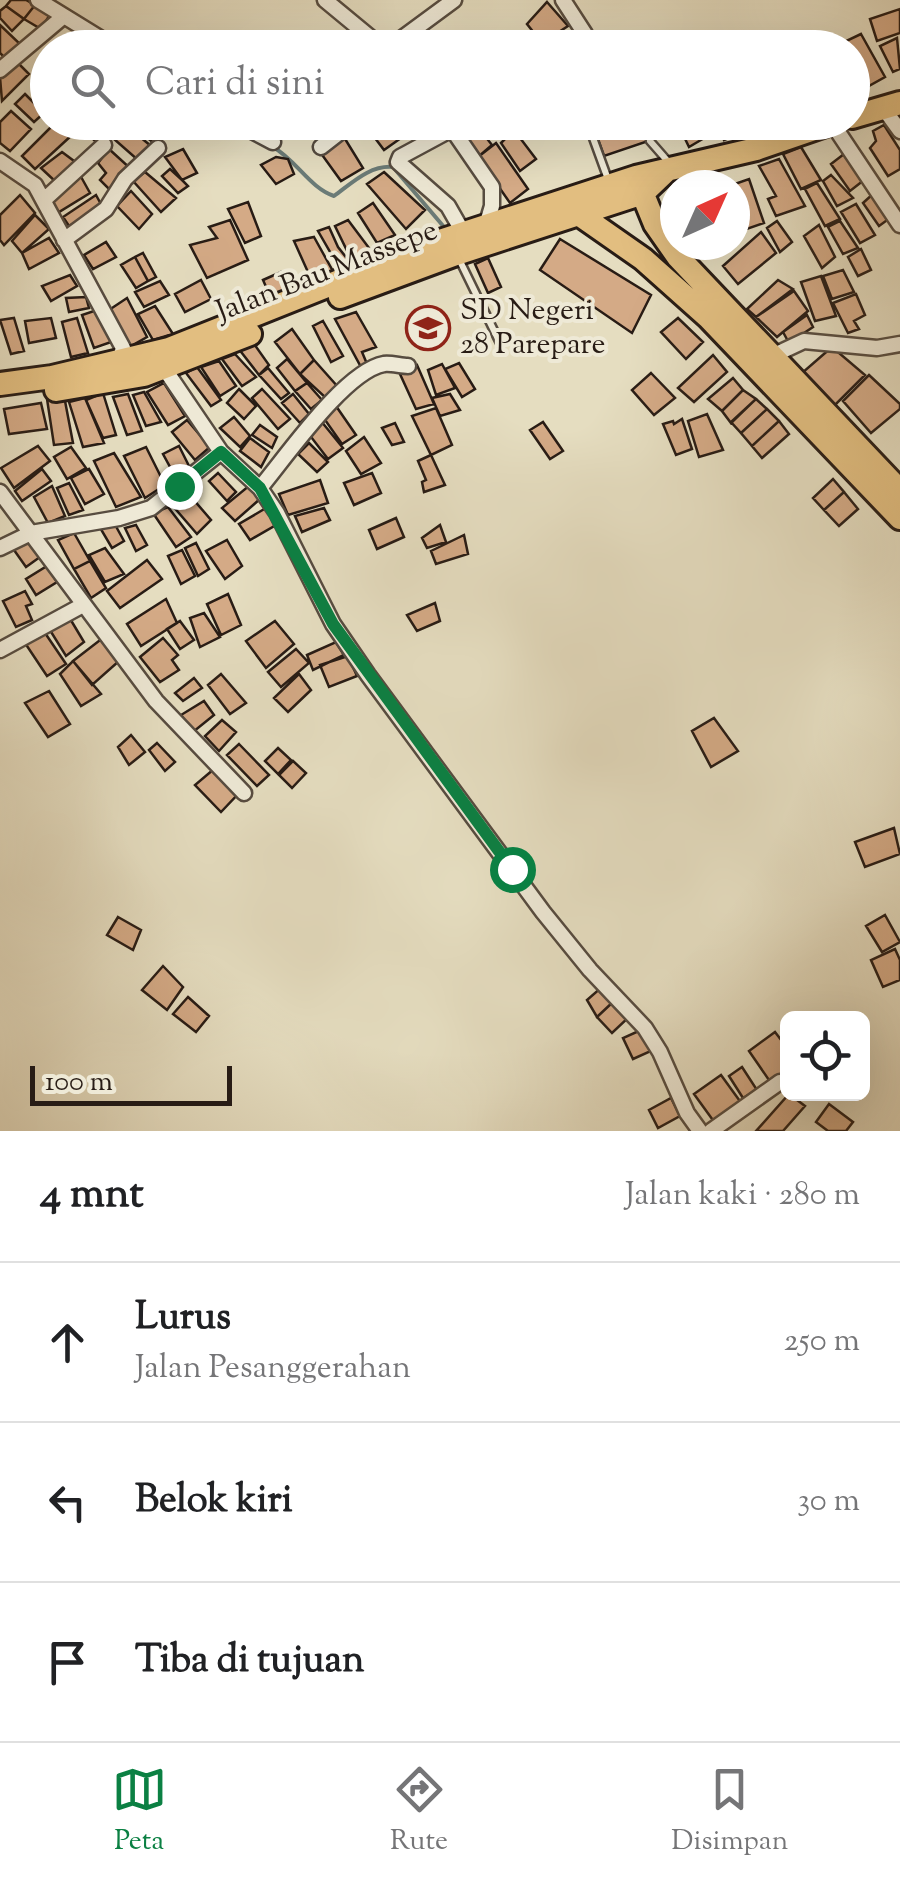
<!DOCTYPE html>
<html lang="id">
<head>
<meta charset="utf-8">
<style>
	body { margin:0; font-family:"Sorts Mill Goudy",serif; background:#f6f6f6; color:#202124 }
	.controls { position:absolute; right:30px; bottom:30px; display:grid; overflow:hidden; border-radius:15px; box-shadow:0 10px 40px #0002 }
	.controls button { width:90px; height:90px; display:grid; place-items:center; padding:0; border:0; border-bottom:2px solid #e0e0e0; background:#fff; color:#202124; font:50px sans-serif }
	.compass { position:absolute; left:660px; top:170px; width:90px; height:90px; border-radius:50%; background:#fff; box-shadow:0 10px 40px #0002; rotate:45deg }
	.scale { position:absolute; left:30px; bottom:25px; width:202px; box-sizing:border-box; padding-left:10px; border:5px solid #281c15; border-top:0; font-size:28px; line-height:35px; white-space:nowrap; color:#281c15; -webkit-text-stroke:8px #eee9d6; paint-order:stroke }
	.stop { position:absolute; width:30px; height:30px; margin:-22px; border:8px solid #0b8043; border-radius:50%; background:#fff }
	.stop.end { background:#0b8043; border-color:#fff; box-shadow:0 2px 10px #0008 }
	.list { margin:0; padding:0; list-style:none }
	h2 { display:flex; justify-content:space-between; align-items:center; height:130px; margin:0; padding:0 40px; font-size:42px }
	h2 small { font-size:32px; font-weight:400; color:#757577 }
	.list li { display:grid; grid-template-columns:65px 1fr auto; gap:30px; align-items:center; box-sizing:border-box; height:160px; padding:0 40px; border-top:2px solid #e0e0e0 }
	.list b { display:block; font-size:38px; white-space:nowrap }
	.list p { margin:0; font-size:32px; white-space:nowrap; color:#757577 }
	.list em { font-size:32px; font-style:normal; color:#757577 }
	.icon { flex:none; width:55px; height:55px; fill:none; stroke:currentColor; stroke-width:2; stroke-linecap:round; stroke-linejoin:round }
	.map { position:relative; flex:none; width:900px; height:1131px; overflow:hidden }
	.search { position:absolute; background:#fff; box-shadow:0 10px 40px #0002; left:30px; right:30px; top:30px; height:110px; display:flex; align-items:center; gap:25px; box-sizing:border-box; padding:0 35px; border-radius:55px; color:#757577; font-size:38px }
	.sheet { height:610px; background:#fff }
	nav { display:flex; justify-content:space-around; align-items:center; box-sizing:border-box; height:140px; border-top:2px solid #e0e0e0; background:#fff; font-size:28px; color:#757577 }
	nav a { display:grid; justify-items:center; gap:5px }
	nav .on { color:#0b8043 }
	.map>svg:first-child { display:block }
</style>
</head>
<body>
<div class="map">
<svg width="900" height="1131" viewBox="0 0 900 1131">
	<rect width="100%" height="100%" fill="#e5ddc0"/>
	<filter id="stains"><feTurbulence type="fractalNoise" baseFrequency=".002" numOctaves="4"/><feColorMatrix values="0 0 0 0 .2 0 0 0 0 .09 0 0 0 0 .02 0 0 0 .5 -.17"/></filter>
	<radialGradient id="worn" r=".72"><stop offset=".6" stop-color="#630" stop-opacity="0"/><stop offset="1" stop-color="#630" stop-opacity=".3"/></radialGradient>
	<g fill="none" stroke-linecap="round" stroke-linejoin="round">
		<path stroke="#6b7b77" stroke-width="4" d="M273,147C296,160 310,188 334,196C352,183 370,165 393,167L444,227"/>
	</g>
	<path fill="#d4aa86" stroke="#281c15" stroke-width="2.5" d="M11,0H26L35,5L24,19L6,6Z
		M547,2L568,26L542,43L527,24Z
		M35,5L51,13L41,29L24,19Z
		M6,6L24,19L12,31L0,18V11Z
		M900,9V33L877,41L870,19Z
		M0,25L20,44L6,59L0,53Z
		M861,34L885,77L867,87L852,59V48H847L844,42Z
		M897,38L900,69L893,72L880,46Z
		M17,62L29,74L2,101L0,77Z
		M25,94L44,113L34,122L15,104Z
		M11,111L31,129L10,151L0,143V122Z
		M56,122L72,135L35,169L22,156Z
		M89,122H107L110,127L96,142L82,128Z
		M146,122H162L168,127L155,144L139,131Z
		M370,122H388L401,138L384,150L366,126Z
		M468,122H474L492,145L478,157L459,131Z
		M621,122H665L669,134L604,156L595,131Z
		M677,122H707L711,134L689,147Z
		M717,122H739L743,132L724,140Z
		M884,125L900,150V169L888,176L870,148L876,141L873,131Z
		M128,127L151,146L139,161L114,139Z
		M514,130L536,159L520,171L501,143Z
		M342,134L363,168L341,181L320,152Z
		M496,143L528,189L510,203L478,157Z
		M801,147L821,180L801,189L783,154Z
		M109,149L131,169L110,190L100,180L106,173L98,163Z
		M183,149L197,173L182,180L165,157Z
		M62,152L78,164L58,184L41,168Z
		M844,154L864,180L850,191L831,164Z
		M276,157L288,159L294,174L276,184L261,165Z
		M779,159L805,206L776,216L768,199L776,196L759,166Z
		M170,169L182,180L188,186L178,193L162,176Z
		M145,172L176,198L161,212L133,181Z
		M384,172L425,210L406,229L367,184Z
		M80,175L90,193L59,212L49,200Z
		M831,175L853,198L837,206L823,181Z
		M749,179L764,223L741,231L735,213V185H732Z
		M817,183L840,219L825,226L805,189Z
		M131,191L152,214L139,229L117,206Z
		M874,193L890,218L879,226L863,203Z
		M20,195L35,213L4,245L0,240V215Z
		M96,195L103,208L69,226L63,217Z
		M248,202L261,236L245,243L228,209Z
		M373,203L395,235L377,243L358,213Z
		M856,204L875,235L860,243L841,212Z
		M35,215L49,229L22,253L12,241Z
		M230,220L248,260L207,278L190,245L217,238L209,227Z
		M348,220L372,252L352,261L335,226Z
		M777,221L792,242L780,252L767,228Z
		M840,221L858,248L843,254L828,227Z
		M819,225L835,257L822,268L804,236Z
		M329,227L338,247L349,261L337,264L318,231Z
		M761,232L776,253L738,284L723,266Z
		M314,237L334,273L312,281L294,241Z
		M49,238L59,253L29,269L22,253Z
		M560,239L651,295L632,333L540,270Z
		M106,242L116,257L93,269L84,255Z
		M861,249L871,270L858,276L848,257Z
		M143,253L156,277L148,281L135,257Z
		M135,257L148,281L136,288L121,265Z
		M488,258L501,287L488,293L475,264Z
		M843,270L854,292L832,299L823,276Z
		M281,272L289,290L271,298L263,280Z
		M70,275L77,286L51,301L42,286Z
		M821,276L836,316L815,321L801,282Z
		M201,280L211,299L185,312L175,294Z
		M778,280L793,289L756,317L747,309Z
		M160,281L169,295L144,307L135,292Z
		M794,291L808,311L777,337L756,317Z
		M856,294L865,315L854,321L859,329L848,333L833,303Z
		M86,297L89,308L69,312L66,298Z
		M127,298L147,337L131,346L106,312Z
		M155,306L173,334L153,340L138,314Z
		M97,310L114,341L94,348L82,315Z
		M356,312L376,347L362,352L367,364L361,367L335,319Z
		M807,315L813,327L789,343L783,332Z
		M14,318L24,351L11,354L0,320Z
		M51,318L56,338L29,343L25,321Z
		M77,318L88,353L71,357L62,322Z
		M678,318L703,342L686,359L661,332Z
		M323,321L343,356L331,362L313,326Z
		M292,329L314,360L300,374L275,342Z
		M252,341L269,365L259,375L238,348Z
		M832,347L865,375L834,406L802,373Z
		M235,354L256,377L242,386L222,359Z
		M713,355L727,372L694,402L678,388Z
		M287,359L307,383L295,391L277,368Z
		M314,360L338,387L327,399L300,374Z
		M219,361L236,386L220,396L201,367Z
		M459,363L475,389L462,397L445,369Z
		M442,364L455,388L436,395L428,370Z
		M417,365L434,404L416,409L400,374Z
		M197,367L221,400L211,406L186,373Z
		M268,368L289,393L281,399L259,375Z
		M651,373L675,398L654,415L632,390Z
		M869,375L900,404V409L871,433L843,401Z
		M733,378L743,390L722,411L708,399Z
		M164,383L185,416L168,425L147,392Z
		M307,383L322,400L311,409L295,391Z
		M239,389L256,406L244,419L227,403Z
		M262,389L290,419L278,429L252,398Z
		M743,390L756,399L731,423L722,411Z
		M144,392L161,422L146,426L133,395Z
		M103,393L116,435L103,438L86,400Z
		M128,394L142,431L127,435L113,397Z
		M293,394L309,414L300,423L282,403Z
		M450,394L460,410L440,416L432,398Z
		M85,398L104,443L83,447L69,402Z
		M47,399L65,401L73,443L54,445Z
		M756,399L767,409L741,433L731,422Z
		M41,403L47,429L9,434L4,409Z
		M336,406L356,435L342,444L323,417Z
		M436,408L452,445L431,455L412,416Z
		M767,409L779,421L752,446L741,433Z
		M707,414L723,450L699,457L688,421Z
		M234,417L250,436L240,447L220,428Z
		M682,419L692,449L676,455L663,424L673,421L674,424Z
		M187,420L210,447L195,460L172,432Z
		M321,421L343,448L328,459L308,433Z
		M779,421L789,434L762,458L752,446Z
		M543,422L563,451L550,459L530,430Z
		M395,423L404,442L392,445L382,428Z
		M260,425L277,437L272,448L252,435Z
		M364,437L381,463L361,474L346,451Z
		M250,438L269,452L261,467L240,451Z
		M309,443L328,462L317,472L298,454Z
		M38,446L50,461L14,488L1,468Z
		M179,446L190,468L175,476L163,454Z
		M71,447L86,468L67,479L54,457Z
		M146,447L165,485L145,498L124,456Z
		M114,453L141,497L116,507L94,461Z
		M431,455L445,485L424,492L422,482L426,480L418,461Z
		M42,469L51,481L22,501L15,491Z
		M89,469L104,494L85,504L71,478Z
		M218,473L236,492L227,501L209,481Z
		M372,473L381,493L354,505L344,483Z
		M833,479L844,492L824,510L813,498Z
		M320,480L328,503L288,515L279,494Z
		M69,483L83,510L69,515L57,488Z
		M250,485L260,499L235,521L222,508Z
		M52,486L65,516L48,523L34,497Z
		M187,492L211,520L197,534L172,505Z
		M844,492L858,509L839,526L824,510Z
		M168,507L191,537L176,547L153,513Z
		M266,508L276,525L250,540L239,524Z
		M324,508L330,520L302,532L295,516Z
		M396,518L404,537L377,549L369,530Z
		M113,521L124,541L112,548L99,526Z
		M136,525L147,545L136,551L125,528Z
		M440,525L446,542L427,548L422,538Z
		M74,533L90,561L74,569L58,540Z
		M464,535L468,554L436,564L431,551Z
		M28,540L40,557L26,567L14,550Z
		M227,540L242,566L225,579L206,551Z
		M196,543L209,569L198,576L185,548Z
		M105,548L124,574L105,582L89,555Z
		M182,550L195,576L181,584L168,556Z
		M147,560L162,579L120,608L107,591Z
		M90,561L106,588L91,598L74,569Z
		M47,566L57,582L36,595L26,579Z
		M25,591L32,604L26,606L32,620L16,627L3,601Z
		M228,594L241,625L221,635L207,604Z
		M166,599L177,623L141,646L127,624Z
		M435,603L440,621L417,631L407,615Z
		M204,613L220,637L200,647L190,618Z
		M69,617L84,642L66,656L48,627Z
		M180,621L194,640L180,649L167,629Z
		M275,621L294,644L266,668L246,641Z
		M43,630L66,664L47,676L25,643Z
		M104,637L119,661L92,685L73,661Z
		M163,638L178,655L172,660L179,670L160,682L140,657Z
		M336,642L344,655L313,670L307,655Z
		M296,649L309,663L281,687L268,672Z
		M348,656L357,676L329,687L320,665Z
		M73,661L101,694L81,706L60,674Z
		M221,674L246,703L230,714L208,685Z
		M299,674L311,690L288,712L274,698Z
		M194,678L202,688L183,701L175,693Z
		M49,691L70,724L48,737L25,703Z
		M204,701L214,715L193,732L181,715Z
		M714,718L738,751L711,767L692,731Z
		M222,720L236,732L219,751L205,736Z
		M131,735L145,752L129,765L118,747Z
		M157,743L175,762L165,771L149,750Z
		M239,744L269,775L257,786L227,755Z
		M278,748L291,760L278,774L265,761Z
		M293,761L306,773L292,788L279,775Z
		M214,769L239,793L221,812L195,785Z
		M894,828L900,854L865,867L855,842Z
		M885,915L900,942L882,952L866,926Z
		M118,917L141,930L133,950L107,935Z
		M895,949L900,960V980L883,987L871,960Z
		M163,966L183,987L167,1010L142,990Z
		M603,986L614,1001L597,1017L587,1000Z
		M188,997L209,1016L196,1032L173,1014Z
		M614,1001L629,1017L612,1033L597,1017Z
		M641,1030L651,1051L633,1059L623,1038Z
		M775,1032L788,1049V1071L771,1083L749,1051Z
		M742,1067L757,1090L743,1098L729,1076Z
		M721,1075L742,1104L715,1123L694,1094Z
		M789,1094L805,1106L783,1131H756Z
		M671,1098L680,1116L658,1128L649,1110Z
		M829,1104L853,1122L846,1131H828L816,1122Z"/>
	<g fill="none" stroke-linecap="round" stroke-linejoin="round">
		<defs>
			<path id="service" d="M591,122L589,127L609,182
				M650,141L671,165
				M459,259L500,343"/>
			<path id="minor" d="M38,0L116,48
				M325,0L383,48
				M563,0L585,34
				M389,48L454,0
				M0,70L64,16
				M884,109L900,131
				M235,122L273,142
				M448,123L492,187V206L486,226
				M832,123L900,225
				M452,129L400,157L398,162L448,206L464,234
				M321,147L353,122
				M0,161L35,185L123,348L119,361
				M44,200L104,145
				M64,240L106,209L125,179L158,148
				M772,356L804,341L877,348L900,344
				M164,368L221,452L260,488L277,513L333,624L368,675L543,912L590,970L645,1028L660,1052L687,1113L700,1131
				M260,488C286,457 345,371 384,364C391,363 401,366 408,366
				M0,492L156,701L244,793
				M0,548L31,533L119,518L151,508L221,452
				M0,650L83,605
				M711,1131L780,1082"/>
			<path id="trunk" d="M852,117L900,103
				M637,180L655,224L678,257L900,491
				M580,215L643,259L708,317L900,518
				M340,297L456,254L643,193L665,172
				M0,384L52,377L169,349L437,242L636,177L756,149L834,122
				M56,390L144,375L250,334"/>
		</defs>
		<use href="#service" stroke="#574c40" stroke-width="11"/>
		<use href="#minor" stroke="#574c40" stroke-width="19"/>
		<use href="#trunk" stroke="#281c15" stroke-width="28"/>
		<use href="#service" stroke="#eee9d6" stroke-width="6"/>
		<use href="#minor" stroke="#eee9d6" stroke-width="14"/>
		<use href="#trunk" stroke="#e2be80" stroke-width="22"/>
	</g>
	<g fill="none" stroke-linecap="round" stroke-linejoin="round">
		<path stroke="#0b8043" stroke-width="12" d="M179,486L221,452L260,488L333,624L512,869"/>
	</g>
	<defs>
		<symbol id="school-ring" viewBox="-11 -11 22 22"><circle r="9.5" fill="#eee9d6" stroke="#8f2418" stroke-width="1.5"/><path d="M0-5L7-2L0 1L-7-2ZM-4 1L0 2.5L4 1V4Q0 6-4 4Z" fill="#8f2418"/></symbol>
	</defs>
	<g fill-rule="evenodd">
		<use href="#school-ring" x="403" y="303" width="50" height="50"/>
	</g>
	<g text-anchor="middle" dominant-baseline="central" stroke-width="8" stroke-linejoin="round" paint-order="stroke">
		<g font-size="30" fill="#281c15" stroke="#eee9d6">
			<text transform="translate(327 272) rotate(-21)">Jalan Bau Massepe</text>
		</g>
		<g font-size="30" fill="#281c15" stroke="#eee9d6" text-anchor="start">
			<text x="460" y="311">SD Negeri<tspan x="460" dy="34">28 Parepare</tspan></text>
		</g>
	</g>
	<rect width="100%" height="100%" filter="url(#stains)"/>
	<rect width="100%" height="100%" fill="url(#worn)"/>
</svg>
<div class="controls">
<button><svg class="icon" aria-label="locate" viewBox="0 0 24 24"><circle cx="12" cy="12" r="6"/><path d="M12 2v4M12 18v4M2 12h4M18 12h4"/></svg></button>
</div>
<svg class="compass" viewBox="-18 -18 36 36"><path d="M0-13l5 13h-10z" fill="#e53935"/><path d="M0 13l5-13h-10z" fill="#757577"/></svg>
<div class="scale">100 m</div>
<div class="stop" style="left:512px;top:869px"></div>
<div class="stop end" style="left:179px;top:486px"></div>
<div class="search"><svg class="icon" aria-label="search" viewBox="0 0 24 24"><circle cx="10" cy="10" r="6"/><path d="M15 15l6 6"/></svg>Cari di sini</div>
</div>
<section class="sheet">
<h2>4 mnt<small>Jalan kaki · 280 m</small></h2>
<ul class="list">
<li><svg class="icon" aria-label="ahead" viewBox="0 0 24 24"><path d="M12 20V5M6 11l6-6 6 6"/></svg><div><b>Lurus</b><p>Jalan Pesanggerahan</p></div><em>250 m</em></li>
<li><svg class="icon" aria-label="left" viewBox="0 0 24 24"><path d="M17 20v-9H6M10 6l-5 5 5 5"/></svg><div><b>Belok kiri</b></div><em>30 m</em></li>
<li><svg class="icon" aria-label="arrive" viewBox="0 0 24 24"><path d="M6 21V4h12l-3 4 3 4H6"/></svg><div><b>Tiba di tujuan</b></div></li>
</ul>
</section>
<nav>
<a class="on"><svg class="icon" aria-label="map" viewBox="0 0 24 24"><path d="M3 6l6-2 6 2 6-2v14l-6 2-6-2-6 2zM9 4v14M15 6v14"/></svg>Peta</a>
<a><svg class="icon" aria-label="directions" viewBox="0 0 24 24"><path d="M12 3l9 9-9 9-9-9zM9 14v-3h6M13 9l2 2-2 2"/></svg>Rute</a>
<a><svg class="icon" aria-label="saved" viewBox="0 0 24 24"><path d="M7 4h10v16l-5-4-5 4z"/></svg>Disimpan</a>
</nav>
</body>
</html>
